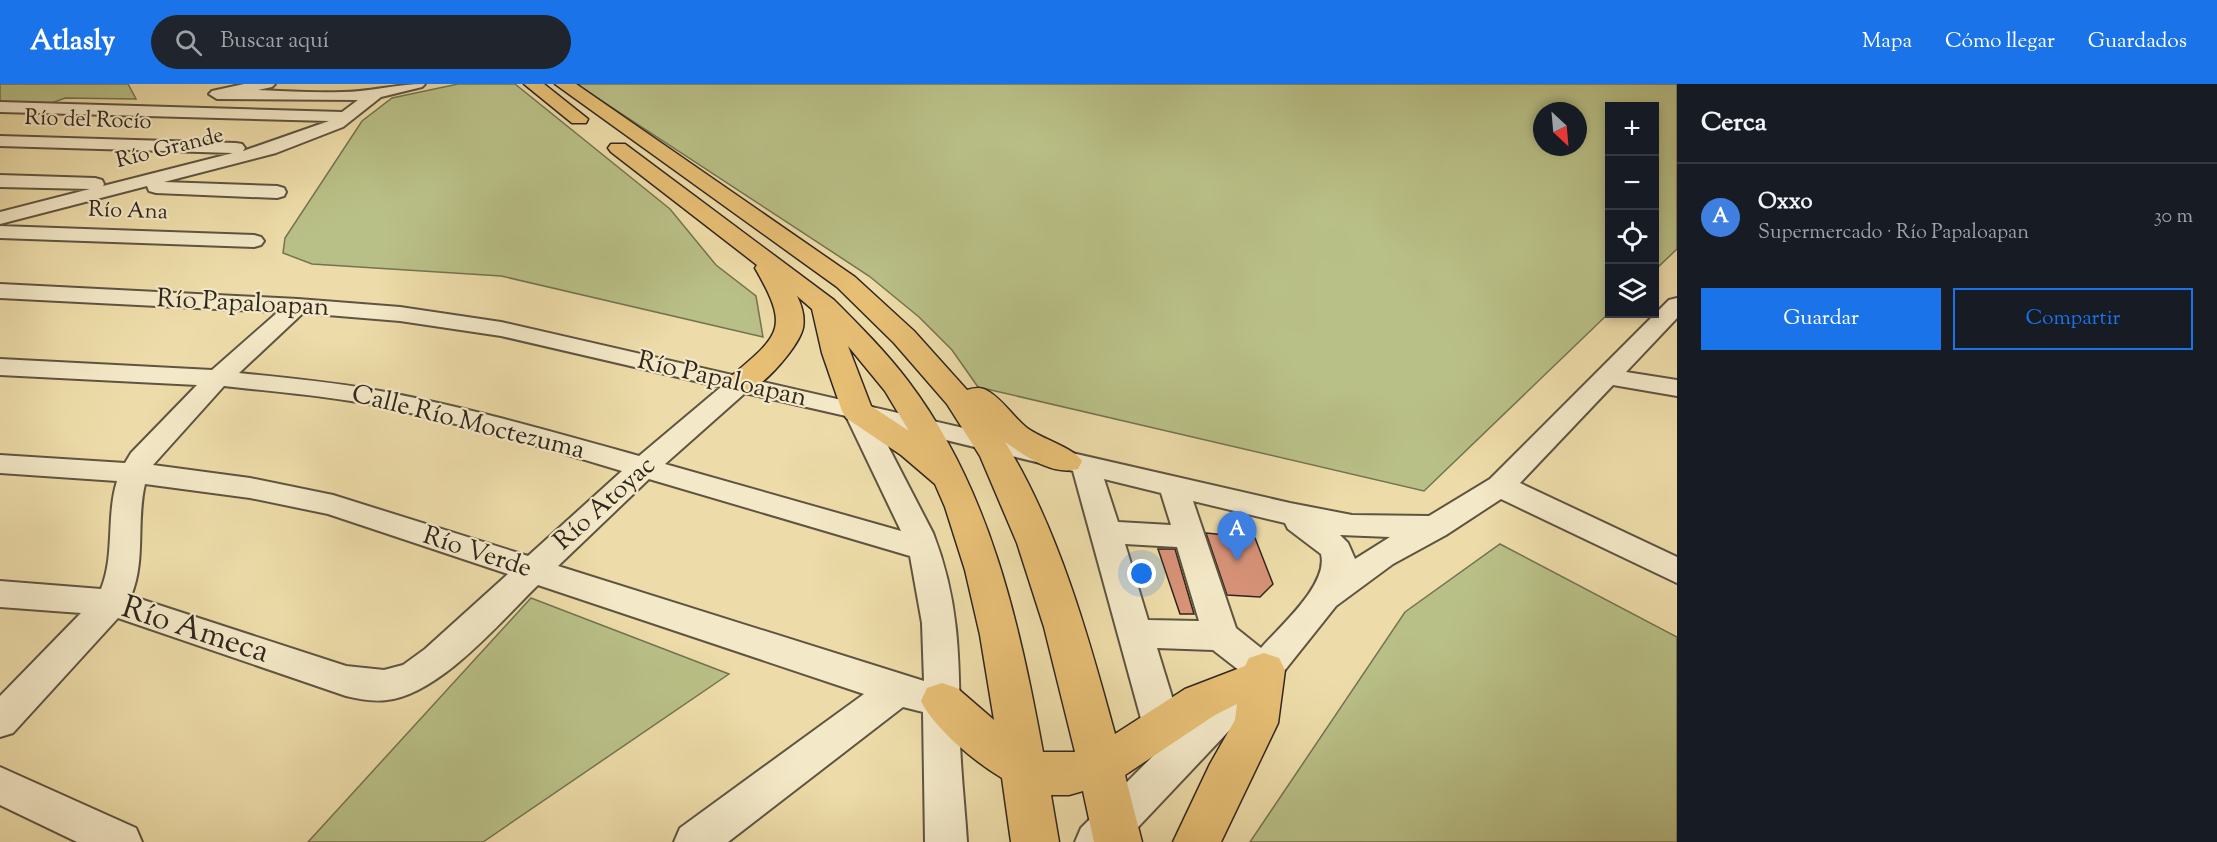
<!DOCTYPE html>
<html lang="es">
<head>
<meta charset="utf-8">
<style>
	body { margin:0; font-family:"Sorts Mill Goudy",serif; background:#20242c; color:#f1f3f6 }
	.controls { position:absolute; right:18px; top:18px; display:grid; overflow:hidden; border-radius:0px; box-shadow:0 3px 9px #0003 }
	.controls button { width:54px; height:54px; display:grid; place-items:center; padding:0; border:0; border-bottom:2px solid #363941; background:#171b24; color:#f1f3f6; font:30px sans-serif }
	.compass { position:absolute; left:1533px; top:18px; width:54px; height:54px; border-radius:50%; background:#171b24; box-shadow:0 3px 9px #0003; rotate:154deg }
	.you { position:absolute; left:1142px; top:490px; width:21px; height:21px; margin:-15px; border:4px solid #fff; border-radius:50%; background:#1a73e8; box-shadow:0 0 0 9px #1a73e833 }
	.badge { display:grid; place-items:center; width:39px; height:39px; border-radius:50%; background:#1a73e8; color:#fff; font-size:20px; font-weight:700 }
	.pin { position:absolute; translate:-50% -50px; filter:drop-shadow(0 2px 3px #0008) }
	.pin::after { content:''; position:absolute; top:32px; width:21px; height:18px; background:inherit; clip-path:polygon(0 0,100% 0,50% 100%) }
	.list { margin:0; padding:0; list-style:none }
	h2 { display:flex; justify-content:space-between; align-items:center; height:78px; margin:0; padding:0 24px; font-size:26px }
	h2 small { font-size:20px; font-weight:400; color:#9ea1a6 }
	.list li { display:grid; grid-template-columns:39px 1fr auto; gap:18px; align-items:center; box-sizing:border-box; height:108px; padding:0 24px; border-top:2px solid #363941 }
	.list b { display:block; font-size:22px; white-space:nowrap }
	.list p { margin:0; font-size:20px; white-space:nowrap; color:#9ea1a6 }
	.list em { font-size:20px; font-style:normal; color:#9ea1a6 }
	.actions { display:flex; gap:12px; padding:18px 24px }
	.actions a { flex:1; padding:14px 0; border:2px solid #1a73e8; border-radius:0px; text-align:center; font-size:21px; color:#1a73e8 }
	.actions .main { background:#1a73e8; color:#fff }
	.icon { flex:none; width:33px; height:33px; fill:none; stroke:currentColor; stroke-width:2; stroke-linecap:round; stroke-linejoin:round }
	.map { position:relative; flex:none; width:1677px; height:758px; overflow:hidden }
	header { display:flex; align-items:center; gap:36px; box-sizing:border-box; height:84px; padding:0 30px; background:#1a73e8; color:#fff }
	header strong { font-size:28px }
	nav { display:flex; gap:33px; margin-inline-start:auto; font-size:21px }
	.search { width:420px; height:54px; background:#20242c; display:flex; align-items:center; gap:15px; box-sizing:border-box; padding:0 21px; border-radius:33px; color:#9ea1a6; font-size:22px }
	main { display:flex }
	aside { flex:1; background:#171b24 }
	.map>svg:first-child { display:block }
</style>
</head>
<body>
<header>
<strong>Atlasly</strong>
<div class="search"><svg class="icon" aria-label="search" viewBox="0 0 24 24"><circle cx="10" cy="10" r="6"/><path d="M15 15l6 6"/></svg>Buscar aquí</div>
<nav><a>Mapa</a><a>Cómo llegar</a><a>Guardados</a></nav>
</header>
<main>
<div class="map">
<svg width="1677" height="758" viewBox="0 0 1677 758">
	<rect width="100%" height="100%" fill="#eddca9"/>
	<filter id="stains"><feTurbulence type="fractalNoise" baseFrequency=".00333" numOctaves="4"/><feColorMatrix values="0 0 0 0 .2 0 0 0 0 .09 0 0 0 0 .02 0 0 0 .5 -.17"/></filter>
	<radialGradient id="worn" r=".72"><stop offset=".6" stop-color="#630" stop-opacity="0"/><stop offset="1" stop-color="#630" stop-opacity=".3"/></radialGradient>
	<path fill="#b9c087" stroke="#747352" stroke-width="1.5" fill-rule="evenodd" d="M0,0H128L136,15L65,14L49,20L0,19Z
		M458,0H515L670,125L716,181L756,212L763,253L501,192L312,180L283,169L285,154L362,37L392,14Z
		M576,0H1677V165L1655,186L1654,22H1610L1609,229L1424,407L978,303L952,266L919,233L869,192ZM1542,27H1578V63H1542Z
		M1500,460L1677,553V758H1250L1405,528Z
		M531,514L729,590L483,758H308Z"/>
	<path fill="#d79278" stroke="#30261e" stroke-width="1.5" d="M1206,449L1255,454L1273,500L1260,513L1227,511Z
		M1158,465H1175L1194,530H1180Z"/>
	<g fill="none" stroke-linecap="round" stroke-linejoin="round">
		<defs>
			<path id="minor" d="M244,0H275L272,3L258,6C286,7 314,9 342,8C370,8 396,0 425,0L422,3L381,13L343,43L276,69L164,98L277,102L284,104L286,108L284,112L277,114L156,109L149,107L147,102L0,140V128L90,105L0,103V91L95,94L102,96L104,100L103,102L233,69L0,62V52L236,59L242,60L245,64L243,67L329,37L0,28V18L342,28L358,16L217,15L209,10L212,7Z
				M0,142L254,151L261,153L264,157L261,161L254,163L0,154Z
				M0,200L298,215L400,223L501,238L1290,419L1352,431L1429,432L1490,395L1669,216L1677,214V234L1626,288L1677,296V312L1613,301L1520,399L1677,473V499L1501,415L1446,451L1393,480L1336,522L1277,596L1124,758H1075L1081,744L1170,655L1162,658L1149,654L1143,642L1073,387L876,339L933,449C961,521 959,581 960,657C961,691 965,724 967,758H925L923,628L903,623L728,758H674L680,744L864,610L538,501C500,538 440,610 387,616C373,618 359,615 346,612L118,534L13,649L0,653V612L81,529L0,523V497L101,505C115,471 106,432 117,397L0,389V371L125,379L131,369L197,301L0,291V275L212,286L278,228L0,214ZM303,229L400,237L501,252L721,303L639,372C553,348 467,323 380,307C333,298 286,294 239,289ZM224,302C277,308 331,312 383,323C464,340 543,363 622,387L528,472L333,411L250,394L153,381ZM745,309L846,332L901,447L665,380ZM649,395L910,472L922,539L924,597L558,482ZM1104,395L1161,409L1171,441L1118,438ZM145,400L250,414L328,430L508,490L425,565L403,581L384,586L346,582L131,512C146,476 136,437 145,400ZM1193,417L1285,439L1288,445L1321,470C1329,500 1280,542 1261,564L1236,544ZM1340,451L1390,453L1355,475L1348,459ZM1125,460L1177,463L1199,537L1148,536ZM1157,564L1213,566L1240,587L1178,648L1181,642Z
				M0,683L136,744L142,758H77L0,721Z"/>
			<path id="major" d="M524,0H544L588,35L586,39H572Z
				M555,0H576L855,193L914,247L967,306C974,304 979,303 986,306C1001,313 1013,333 1027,344C1042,355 1074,364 1082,377L1078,385C1052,392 1026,372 1005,358C1058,443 1089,554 1115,650L1185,605L1245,582L1249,574L1264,569L1279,574L1285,586L1278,639L1221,758H1173L1210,680L1235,636L1237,620L1215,631L1125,691L1142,758H1094L1083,707L1069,711H1051L1059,758H1011L1002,694C975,678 934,644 921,617L927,604L942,599L957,604L994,636L980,551L965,486L945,423L935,400L901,371L846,334L842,327L822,269L812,225L797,212C802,222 805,233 803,244C799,262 765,301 748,307C741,309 736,308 729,306L725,300L729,294C781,250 790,245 755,184L757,181L611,68L608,64L611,60H625L834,216C860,242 886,268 908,297C990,405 1019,538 1043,668H1075L1044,543L1017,459L980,372L947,320L894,259L837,203ZM848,262L885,307L909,347L871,322Z"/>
		</defs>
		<use href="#minor" stroke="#5f5441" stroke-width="4"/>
		<use href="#major" stroke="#30261e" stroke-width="3"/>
		<use href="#minor" fill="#f3e8c7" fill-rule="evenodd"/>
		<use href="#major" fill="#e6be74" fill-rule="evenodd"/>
	</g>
	<g text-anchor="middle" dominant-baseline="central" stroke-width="4.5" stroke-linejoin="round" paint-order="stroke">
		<g font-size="22" fill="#30261e" stroke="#f3e8c7">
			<text transform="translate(88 37) rotate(2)">Río del Rocío</text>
			<text transform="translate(170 65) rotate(-14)">Río Grande</text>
			<text transform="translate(128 128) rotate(2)">Río Ana</text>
		</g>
		<g font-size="26" fill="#30261e" stroke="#f3e8c7">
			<text transform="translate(243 220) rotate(3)">Río Papaloapan</text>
			<text transform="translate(722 296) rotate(13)">Río Papaloapan</text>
			<text transform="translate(468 339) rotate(14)">Calle Río Moctezuma</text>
			<text transform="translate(605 420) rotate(-42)">Río Atoyac</text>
			<text transform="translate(477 469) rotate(18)">Río Verde</text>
		</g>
		<g font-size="32" fill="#30261e" stroke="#f3e8c7">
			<text transform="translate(195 547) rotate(18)">Río Ameca</text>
		</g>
	</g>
	<rect width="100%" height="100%" filter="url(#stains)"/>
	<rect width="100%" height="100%" fill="url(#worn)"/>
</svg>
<div class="controls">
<button>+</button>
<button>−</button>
<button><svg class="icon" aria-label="locate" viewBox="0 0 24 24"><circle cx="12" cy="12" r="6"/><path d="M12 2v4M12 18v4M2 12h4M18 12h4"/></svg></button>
<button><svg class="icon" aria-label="layers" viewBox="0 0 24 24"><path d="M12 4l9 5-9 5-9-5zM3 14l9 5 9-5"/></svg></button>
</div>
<svg class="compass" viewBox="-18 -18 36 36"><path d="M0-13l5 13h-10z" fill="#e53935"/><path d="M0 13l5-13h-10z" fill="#9ea1a6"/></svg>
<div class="you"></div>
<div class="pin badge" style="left:1237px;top:477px;background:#3f7fe0">A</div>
</div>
<aside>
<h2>Cerca<small></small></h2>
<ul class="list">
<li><span class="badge" style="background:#3f7fe0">A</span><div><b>Oxxo</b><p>Supermercado · Río Papaloapan</p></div><em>30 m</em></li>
</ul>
<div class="actions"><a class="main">Guardar</a><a>Compartir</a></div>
</aside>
</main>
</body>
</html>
